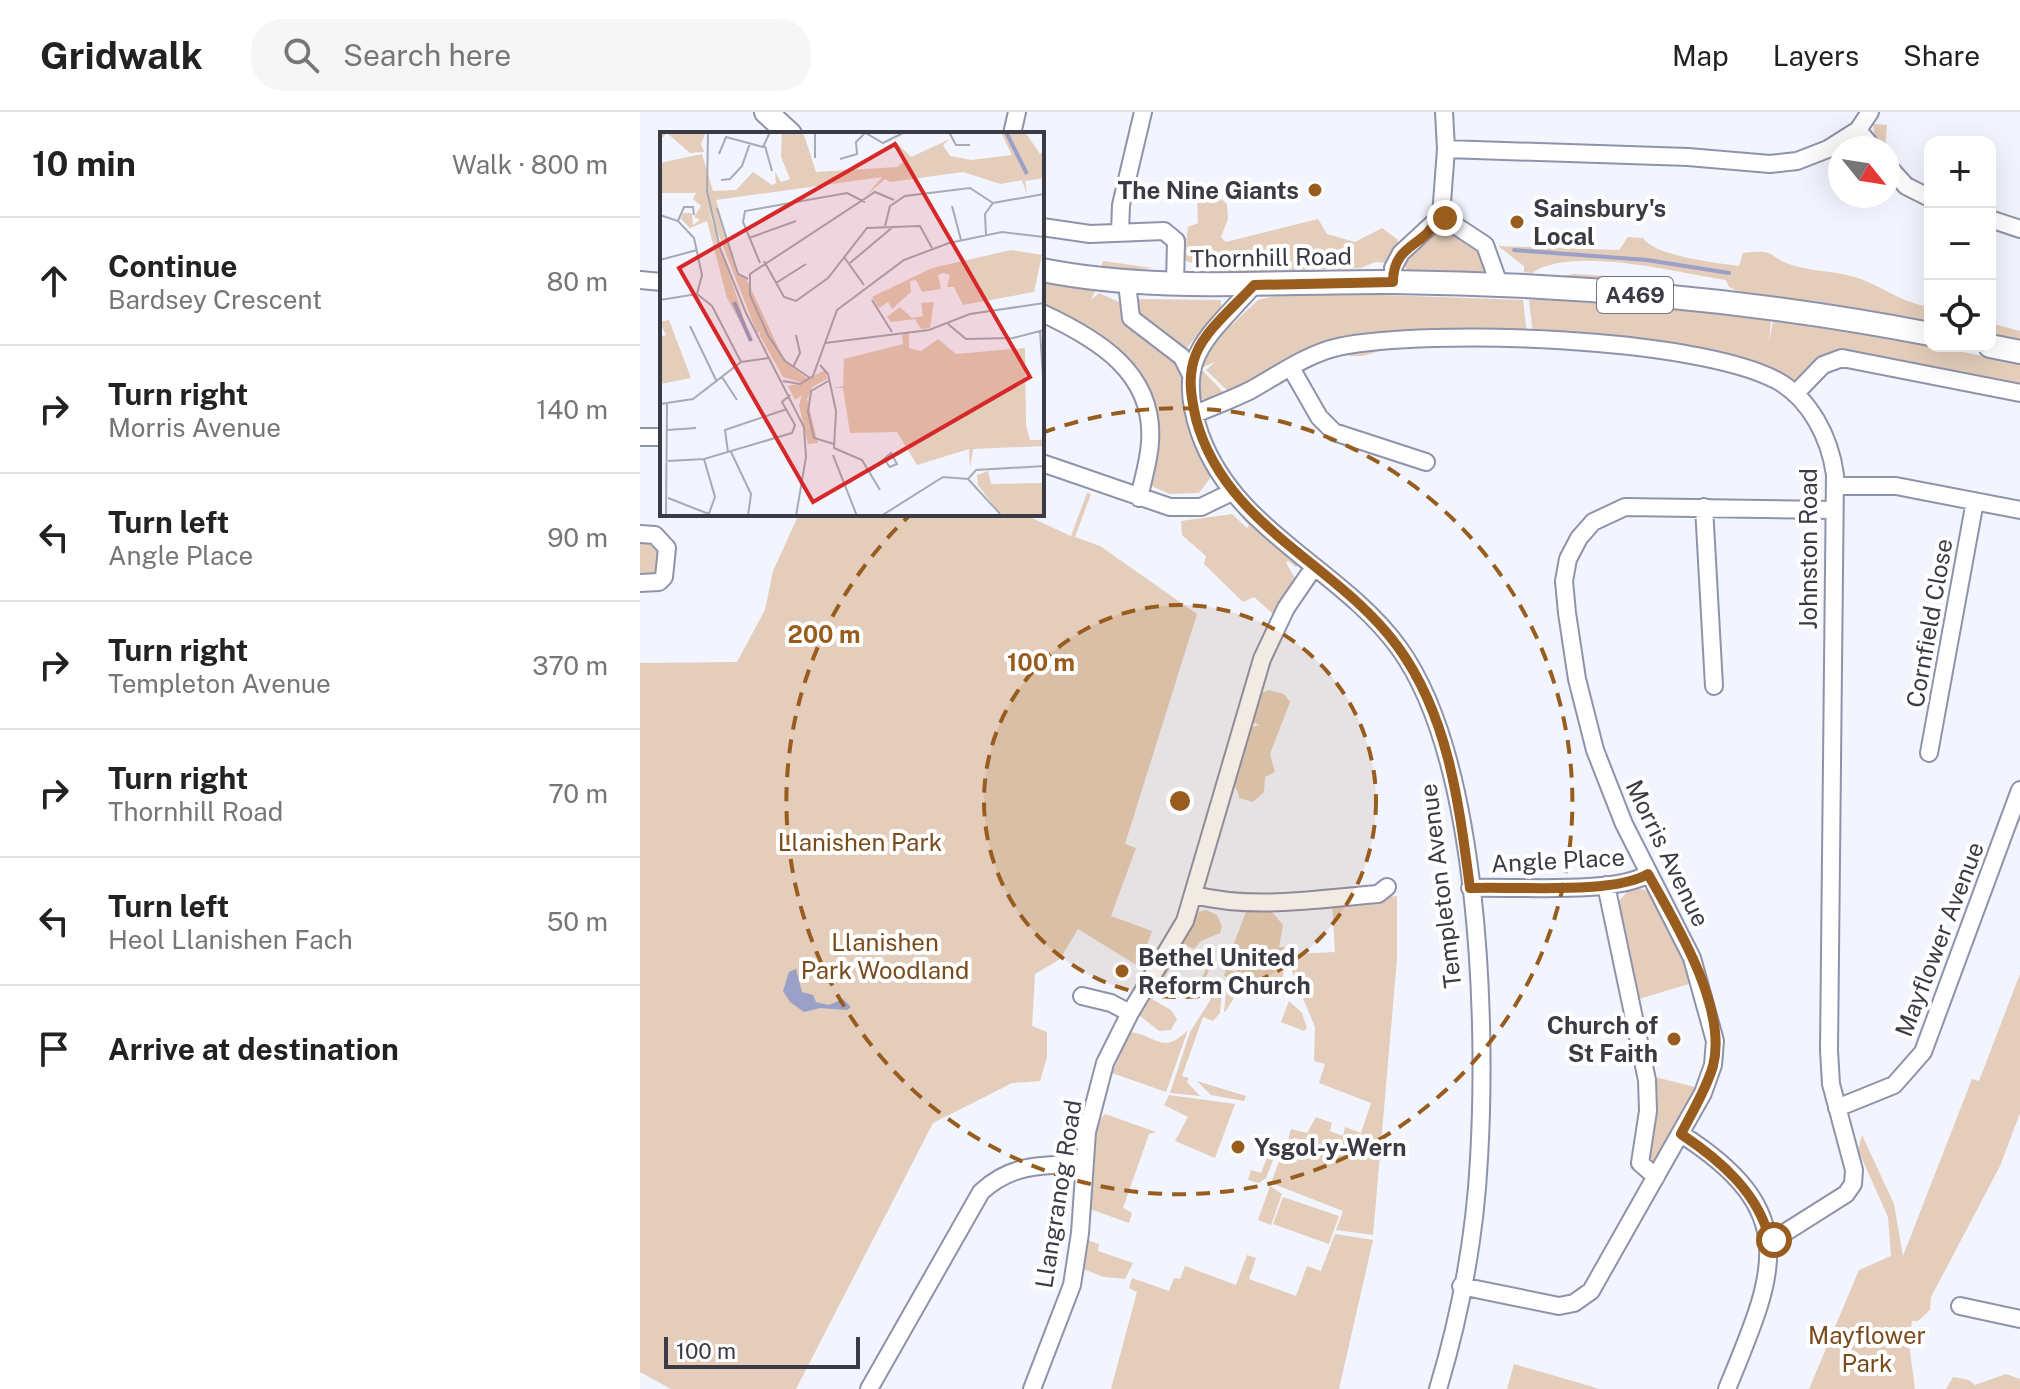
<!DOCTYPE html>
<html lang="en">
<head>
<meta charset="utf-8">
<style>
	body { margin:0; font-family:"Public Sans",sans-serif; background:#f6f6f6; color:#222 }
	.controls { position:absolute; right:24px; top:24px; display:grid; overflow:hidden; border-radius:16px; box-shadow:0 8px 32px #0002 }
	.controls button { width:72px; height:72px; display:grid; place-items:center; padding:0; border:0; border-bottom:2px solid #e0e0e0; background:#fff; color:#222; font:40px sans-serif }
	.compass { position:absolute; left:1188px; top:24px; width:72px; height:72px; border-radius:50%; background:#fff; box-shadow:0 8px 32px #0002; rotate:120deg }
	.scale { position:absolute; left:24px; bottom:20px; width:196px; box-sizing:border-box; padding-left:8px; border:4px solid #3a3b45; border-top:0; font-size:22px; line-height:28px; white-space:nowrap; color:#3a3b45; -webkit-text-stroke:6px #fff; paint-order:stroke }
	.stop { position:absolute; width:24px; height:24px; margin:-18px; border:6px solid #985d1e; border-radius:50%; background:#fff }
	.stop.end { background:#985d1e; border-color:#fff; box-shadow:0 2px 8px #0008 }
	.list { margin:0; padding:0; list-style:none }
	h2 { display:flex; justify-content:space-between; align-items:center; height:104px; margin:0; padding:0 32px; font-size:34px }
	h2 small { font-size:26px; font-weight:400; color:#767676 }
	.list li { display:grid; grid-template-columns:52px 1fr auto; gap:24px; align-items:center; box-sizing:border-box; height:128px; padding:0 32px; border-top:2px solid #e0e0e0 }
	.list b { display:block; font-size:30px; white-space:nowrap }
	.list p { margin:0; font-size:26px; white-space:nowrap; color:#767676 }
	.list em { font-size:26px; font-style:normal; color:#767676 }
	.icon { flex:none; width:44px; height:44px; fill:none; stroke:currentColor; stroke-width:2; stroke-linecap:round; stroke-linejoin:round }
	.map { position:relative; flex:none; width:1380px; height:1277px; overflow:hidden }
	header { display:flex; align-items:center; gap:48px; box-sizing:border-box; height:112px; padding:0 40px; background:#fff; border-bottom:2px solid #e0e0e0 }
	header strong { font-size:38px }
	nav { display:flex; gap:44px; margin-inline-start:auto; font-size:28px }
	.search { width:560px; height:72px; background:#f6f6f6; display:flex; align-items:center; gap:20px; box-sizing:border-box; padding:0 28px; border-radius:32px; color:#767676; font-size:30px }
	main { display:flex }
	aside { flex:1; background:#fff }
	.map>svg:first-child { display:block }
</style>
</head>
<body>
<header>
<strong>Gridwalk</strong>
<div class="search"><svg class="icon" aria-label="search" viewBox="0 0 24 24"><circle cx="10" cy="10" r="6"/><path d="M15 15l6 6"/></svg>Search here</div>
<nav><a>Map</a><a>Layers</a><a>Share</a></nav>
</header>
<main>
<aside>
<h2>10 min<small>Walk · 800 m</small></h2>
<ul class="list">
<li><svg class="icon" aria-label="ahead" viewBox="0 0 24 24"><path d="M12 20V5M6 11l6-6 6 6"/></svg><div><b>Continue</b><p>Bardsey Crescent</p></div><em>80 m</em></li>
<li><svg class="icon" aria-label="right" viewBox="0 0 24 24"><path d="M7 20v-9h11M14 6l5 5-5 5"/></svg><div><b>Turn right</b><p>Morris Avenue</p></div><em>140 m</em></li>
<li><svg class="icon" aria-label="left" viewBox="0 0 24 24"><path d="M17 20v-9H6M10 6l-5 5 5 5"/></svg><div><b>Turn left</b><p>Angle Place</p></div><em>90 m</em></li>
<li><svg class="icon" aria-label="right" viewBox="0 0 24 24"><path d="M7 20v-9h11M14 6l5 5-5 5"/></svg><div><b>Turn right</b><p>Templeton Avenue</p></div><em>370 m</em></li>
<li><svg class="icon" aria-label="right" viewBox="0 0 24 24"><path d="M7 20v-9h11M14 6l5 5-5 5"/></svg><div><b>Turn right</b><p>Thornhill Road</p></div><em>70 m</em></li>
<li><svg class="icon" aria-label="left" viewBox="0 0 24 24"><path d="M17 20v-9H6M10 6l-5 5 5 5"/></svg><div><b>Turn left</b><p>Heol Llanishen Fach</p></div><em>50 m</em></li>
<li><svg class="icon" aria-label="arrive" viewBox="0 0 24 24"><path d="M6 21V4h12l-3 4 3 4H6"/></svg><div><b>Arrive at destination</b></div></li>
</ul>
</aside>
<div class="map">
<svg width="1380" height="1277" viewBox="0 0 1380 1277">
	<rect width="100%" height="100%" fill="#f2f4fe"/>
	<path fill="#e4cdba" d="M1233,12L1247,13L1245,36L1235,25Z
		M557,79L574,81L587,92L588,107L581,125L586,130L678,107L687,122L715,130L742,116L757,127L760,135L749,151L735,150L721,156L597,160L579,158L572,148L563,155L544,148L548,115L558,111Z
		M798,116L835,132L847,152L845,160L776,161L767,158L764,151L766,142Z
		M988,125L1003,126C1014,144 1077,151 1099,154L1103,141C1139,136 1126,146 1155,154C1177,160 1199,159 1221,167C1246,177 1263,191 1290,195V212L1108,184L1089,175L1086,168C1038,161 932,133 892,161L884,160V154L858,134L979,138Z
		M463,149L513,156L460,160Z
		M934,162L986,165L1072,179L917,165Z
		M422,169L455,179L451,188L459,181L479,190L484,208L543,255L574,361L559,381L530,382L509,373L515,315L475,236L456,222L402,197V172Z
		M715,182L883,188L887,222L789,235C760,219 726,256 701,240L591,282L566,258L575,250L556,258L566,237L618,188L638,183Z
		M890,183L1018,190L1022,197L1037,198L1041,193L1210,217L1087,202L1131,208L1129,231L1133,209L1266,228L1380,252V277L1218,246L1153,271L893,223L889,188L906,187Z
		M497,187L581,188V195L545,238L499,210Z
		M1350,211L1380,219V231L1350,224Z
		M563,259L585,282L571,289L557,286L555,263Z
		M447,381L451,382L435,425L460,434L557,502L485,732L496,736L471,804L512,819L503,844L512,849L506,859L438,817L420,847L395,862L392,914L407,920V945L400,969L372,971L293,1011L156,1277H31L0,1260V551L97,550L125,498L133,459L159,402H383L431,424Z
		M592,402L607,416L609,413L602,406L605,403L658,452L656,455L648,449L646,451L655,466L633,502L614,485L603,490L564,452L566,444L542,423L541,409Z
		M0,427L21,432L20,462L0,466Z
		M629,578L644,582L650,590L630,642L635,660L625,665L624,680L613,690L599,686C599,681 596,678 595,674C593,668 604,622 607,616L620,613L612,610C616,598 612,582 629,578Z
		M998,776L1012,780L1055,870L996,888L977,791L990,777Z
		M757,784V847L733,1123L696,1118L703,1099L631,1071L639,1049L654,1051L655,1046L646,1035L651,1017L667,1021L676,1005L692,1011L690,1019L703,1024L705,1015L721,1021L731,991L679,971L685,952L674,949L675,915L652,860L651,842L695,840L692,790Z
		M566,798L577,803L582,814L580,821L561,829L554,837L544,832L512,887L531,898L537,907L531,918L519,919L499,903L558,800Z
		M606,800H632L643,813L639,835H644L643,884L584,864L586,857L596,860L602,842L591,839Z
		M572,833L575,837L570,857L555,886L552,884L571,848L561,842Z
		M1380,862V1001L1360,1054L1291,1185L1290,1198L1278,1209H1272L1269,1232L1275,1277H1169L1219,1158L1251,1144L1248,1105L1218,1038L1222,1023L1254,1092L1263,1144L1332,967L1339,969Z
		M583,868L580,901L573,909L563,905L542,964L549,966L547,970L560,984L530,981L550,920Z
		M587,869L602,874L585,900H584Z
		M649,889L662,901L667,916L664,919L641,910Z
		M548,918L526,980L472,961L490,920C517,923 522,944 548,918Z
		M1011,964L1059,976L1013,1052L1005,1049Z
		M557,969L606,984L604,989L571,983Z
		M529,983L595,992L575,1046L535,1029L548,1005L524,993Z
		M465,1002L516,1020L509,1022L483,1096L492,1101L489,1111L450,1097C452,1076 450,1014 465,1002Z
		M627,1046L633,1048L626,1066L619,1071L608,1068L611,1058L621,1061Z
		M630,1074L642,1082L631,1113L618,1108Z
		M643,1085L699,1104L689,1132L633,1112Z
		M695,1122L733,1128L699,1277H471L497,1180L489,1176L492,1166L529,1179L534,1166L540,1167L545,1154L596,1173L607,1143L616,1146L609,1167L656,1184L667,1154L681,1159Z
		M447,1128L459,1132L458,1139L493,1151L485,1167L464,1165L443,1157Z
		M874,1252L950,1274L959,1277H867Z
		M1366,1262L1380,1267V1277H1306L1313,1265L1329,1268L1335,1273Z"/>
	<path fill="#9aa0c7" d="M156,857L162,880L173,883L176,890L189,893L203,887L211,895L207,898L180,896L164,900L150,890L143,879L149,860Z"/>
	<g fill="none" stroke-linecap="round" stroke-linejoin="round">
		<path stroke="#9aa0c7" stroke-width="4" d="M874,138L1007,148L1089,161"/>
		<defs>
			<path id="minor" d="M1218,18L1230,0
				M372,22L377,0
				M806,37L1048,45L1130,52L1157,49L1188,37L1218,18L1233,36
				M1248,54L1266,74L1290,86
				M801,104L845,133L859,172
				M1350,107L1380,117
				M402,115L450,122L524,119L536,129L535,172
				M480,120L481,93L503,0
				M0,168L22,170
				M753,170V156L761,141L801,104L806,37L804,0
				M487,171L491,206L542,245L550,261
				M614,173C568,226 533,244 560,322C595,420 701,456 759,536C840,648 847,910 839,1047C835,1123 820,1204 798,1277
				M402,201C458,227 515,261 510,330C509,349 503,367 499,386
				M651,256L679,305L694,320L786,350
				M1155,282L1183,253L1202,246L1380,281
				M555,302C574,294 593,287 611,278C638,263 667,242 698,235C790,216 1054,225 1136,268C1170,286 1190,326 1195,363L1189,938L1191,972L1214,1058L1213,1072L1206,1082L1130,1130
				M0,325H22
				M402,351L530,395H561L592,380
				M1195,374H1256L1380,398
				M1064,395L1074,574
				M0,422L15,423L27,436L24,465L19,470L0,471
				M1289,641L1335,389
				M966,773L1007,968L1008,999L1000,1051L1016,1065
				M830,776C873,774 974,783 1008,762
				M554,783C615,798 676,787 738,782L747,775
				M442,884L471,891L490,901
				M1197,996L1254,973L1283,940L1380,678
				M1041,1022C1165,1101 1134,1162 1087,1277
				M821,1174L919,1194L934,1191L951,1179L1063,981L1073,953L1075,929L1052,846L984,712L955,638L937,567L927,501L924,469L928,447L939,426L953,410L985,395L1194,398
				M1320,1194L1380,1207
				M229,1277L341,1080C372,1051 404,1053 444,1052
				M392,1277L432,1173L440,1121L447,1020L465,951L490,901L545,809L622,547L646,496L674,455"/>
			<path id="major" d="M126,0L150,22
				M402,158C518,181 635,169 753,170C932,172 1114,188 1290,222
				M1350,234L1380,240"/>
		</defs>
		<use href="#minor" stroke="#8f93a9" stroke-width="20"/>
		<use href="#major" stroke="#8f93a9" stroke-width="26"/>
		<use href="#minor" stroke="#fff" stroke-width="16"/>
		<use href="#major" stroke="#fff" stroke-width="22"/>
	</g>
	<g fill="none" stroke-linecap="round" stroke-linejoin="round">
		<path stroke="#985d1e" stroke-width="10" d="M805,106H797C786,135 753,131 753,170L614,173C596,193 566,217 556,242C547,264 551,285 556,307C585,415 697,451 758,535C809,605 819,693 830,776C875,774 972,783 1008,762C1036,811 1088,897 1073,954C1066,978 1052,1000 1041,1022C1080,1048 1120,1082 1130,1130L1134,1128"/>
	</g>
	<circle cx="540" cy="689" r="196" fill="#985d1e" fill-opacity=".12"/>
	<g fill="none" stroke="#985d1e" stroke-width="4" stroke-dasharray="14 10">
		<circle cx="540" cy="689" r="196"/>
		<path d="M402 321A393 393 0 1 1 269 404"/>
	</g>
	<g fill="#985d1e" stroke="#fff" stroke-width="3">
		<circle cx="675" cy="78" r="8"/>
		<circle cx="877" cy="110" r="8"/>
		<circle cx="482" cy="859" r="8"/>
		<circle cx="1034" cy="927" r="8"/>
		<circle cx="598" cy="1035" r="8"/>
	</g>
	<g text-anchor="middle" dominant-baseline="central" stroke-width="8" stroke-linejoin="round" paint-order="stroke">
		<rect fill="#fff" stroke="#75767d" stroke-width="2" x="957" y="165" width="76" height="36" rx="6"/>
		<g font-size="22" font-weight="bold" fill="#3a3b45">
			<text x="995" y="183">A469</text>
		</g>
		<g font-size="24" font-weight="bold" fill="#3a3b45" stroke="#fff" text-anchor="start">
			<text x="659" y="78" text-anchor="end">The Nine Giants</text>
			<text x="893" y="96">Sainsbury's<tspan x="893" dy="28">Local</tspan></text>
			<text x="498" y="845">Bethel United<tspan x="498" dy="28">Reform Church</tspan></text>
			<text x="1018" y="913" text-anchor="end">Church of<tspan x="1018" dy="28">St Faith</tspan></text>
			<text x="614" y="1035">Ysgol-y-Wern</text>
		</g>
		<g font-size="24" fill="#3a3b45" stroke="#fff">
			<text transform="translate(631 145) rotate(-1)">Thornhill Road</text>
			<text transform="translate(1168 437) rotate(-90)">Johnston Road</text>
			<text transform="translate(1289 511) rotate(-80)">Cornfield Close</text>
			<text transform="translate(1028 741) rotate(64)">Morris Avenue</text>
			<text transform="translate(918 748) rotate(-3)">Angle Place</text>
			<text transform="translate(800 774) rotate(-97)">Templeton Avenue</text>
			<text transform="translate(1299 827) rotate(-69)">Mayflower Avenue</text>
			<text transform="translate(418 1082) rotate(-81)">Llangranog Road</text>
		</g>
		<g font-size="24" fill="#794b1d" stroke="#fff">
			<text x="220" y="730">Llanishen Park</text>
			<text x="245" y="830">Llanishen<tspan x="245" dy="28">Park Woodland</tspan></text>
			<text x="1227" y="1223">Mayflower<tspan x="1227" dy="28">Park</tspan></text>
		</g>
	</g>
	<g transform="translate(20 20)">
		<rect width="384" height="384" fill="#f2f4fe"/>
		<path d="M0,0H46L41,12L44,20L30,21L7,1L0,8ZM122,0H143L156,40L238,35L246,27L233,15L235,9L251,25L290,7L283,13L290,24L311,28L352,23L341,0H365L380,22L384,18V46L365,49L367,63L362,48L341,52L303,40L230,50L225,47L207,63L222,45L56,68L77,143L87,148L125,230L148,247L165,238L167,247L152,255L147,267L158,311L148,312L139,273L142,263L135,268L128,254L143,251L123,245L99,202L103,199L97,201L48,76L92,212L67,166L47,89L30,96L21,87L23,81H32L33,93L40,88L34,85L41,74L33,67L36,61H0V31L42,22L53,59L76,58L93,40L112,53L116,51L115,40L121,50L130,47L121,25ZM351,118L382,123L374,160L303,173L294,155H287L290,143L283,141L278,143L281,157L262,160L256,148L250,149L251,160L232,177L228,170L219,176L212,165L272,136ZM274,170L270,196L261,197L255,187L231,190L227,185L240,175L252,186L263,184L261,171ZM9,188L31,246L0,252V205L6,203L0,190ZM249,200V216L261,219L278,207L296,222L365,216L366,293L370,308H384V314L313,317L310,336L309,317L257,333L237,300L190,301L183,256H174L183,254L184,227L243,212L242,203ZM328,339L331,352L384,351V384H345L337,378L318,353L317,343Z" fill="#e4cdba"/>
		<path fill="none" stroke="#9aa0c7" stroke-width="4" d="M346,0L367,42M74,170L91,209"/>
		<path fill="none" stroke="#a8aab4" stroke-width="2" d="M48,0L47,59L60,116L86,181L144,295L146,325L136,384M204,0L223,11L245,0M289,0L296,13H310M105,14L112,39M59,22L66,5L103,15L110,0M155,26V0M180,27L197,22L196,10L205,1M61,48L70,47L82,34L90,11M292,74L301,108M57,76L78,142L88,147M0,83L18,89L34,106L42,143L37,162L52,174L81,230M18,89L24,75H33L34,83M225,94L230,74L245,64L310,56L333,71M326,103L325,82L333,71L384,62M89,106L136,89M184,125L204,153M0,128L37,118M104,129L124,165L136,169L168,146L207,96L260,94L272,116M100,131L83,90L85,79L187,61L205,70M190,131L234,94M116,151L146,132M0,168L37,162M212,168L232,200M288,192L306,207L353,206L384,198M30,194L57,250M380,199L384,260M165,211L269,198L310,182L384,171M160,233L168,242L176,279L174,316L202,328L220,358M133,235L140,221L136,203M62,245L77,268M150,246L125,229L108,203L90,163V142L215,60L234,68M170,248L151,259L148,280L154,306L174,312M123,249L140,252L153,244L177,178L244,128L289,111L342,100L384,105M0,272L33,267L81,230L109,226M7,298L36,296M71,320L91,362L88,384M68,321L65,298L127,277M173,323L197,384M44,327L55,365L48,384M8,329L44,327L132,301L135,293L122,270L130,263M209,340L231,321L237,332L230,335L226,330M308,347L342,384M8,366L49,382M6,384L7,272M221,384L283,345L308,347L316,338L384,334"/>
		<path fill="#d62828" fill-opacity="0.15" stroke="#d62828" stroke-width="4" d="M235,12L370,245L153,370L19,136Z"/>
		<rect width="384" height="384" fill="none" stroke="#3a3b45" stroke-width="4"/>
	</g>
	<circle cx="540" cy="689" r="12" fill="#985d1e" stroke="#fff" stroke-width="4"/>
	<g font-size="24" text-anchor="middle" font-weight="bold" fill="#985d1e" stroke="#fff" stroke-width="8" stroke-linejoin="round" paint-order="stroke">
		<text x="184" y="531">200 m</text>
		<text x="401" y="559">100 m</text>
	</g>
</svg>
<div class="controls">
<button>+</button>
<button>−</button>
<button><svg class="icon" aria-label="locate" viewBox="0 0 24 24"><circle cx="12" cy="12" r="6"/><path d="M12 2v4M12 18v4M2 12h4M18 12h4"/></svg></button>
</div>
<svg class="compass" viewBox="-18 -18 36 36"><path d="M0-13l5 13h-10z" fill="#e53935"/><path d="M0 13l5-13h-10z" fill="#767676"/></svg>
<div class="scale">100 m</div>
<div class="stop" style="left:1134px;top:1128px"></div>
<div class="stop end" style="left:805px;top:106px"></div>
</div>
</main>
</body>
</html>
